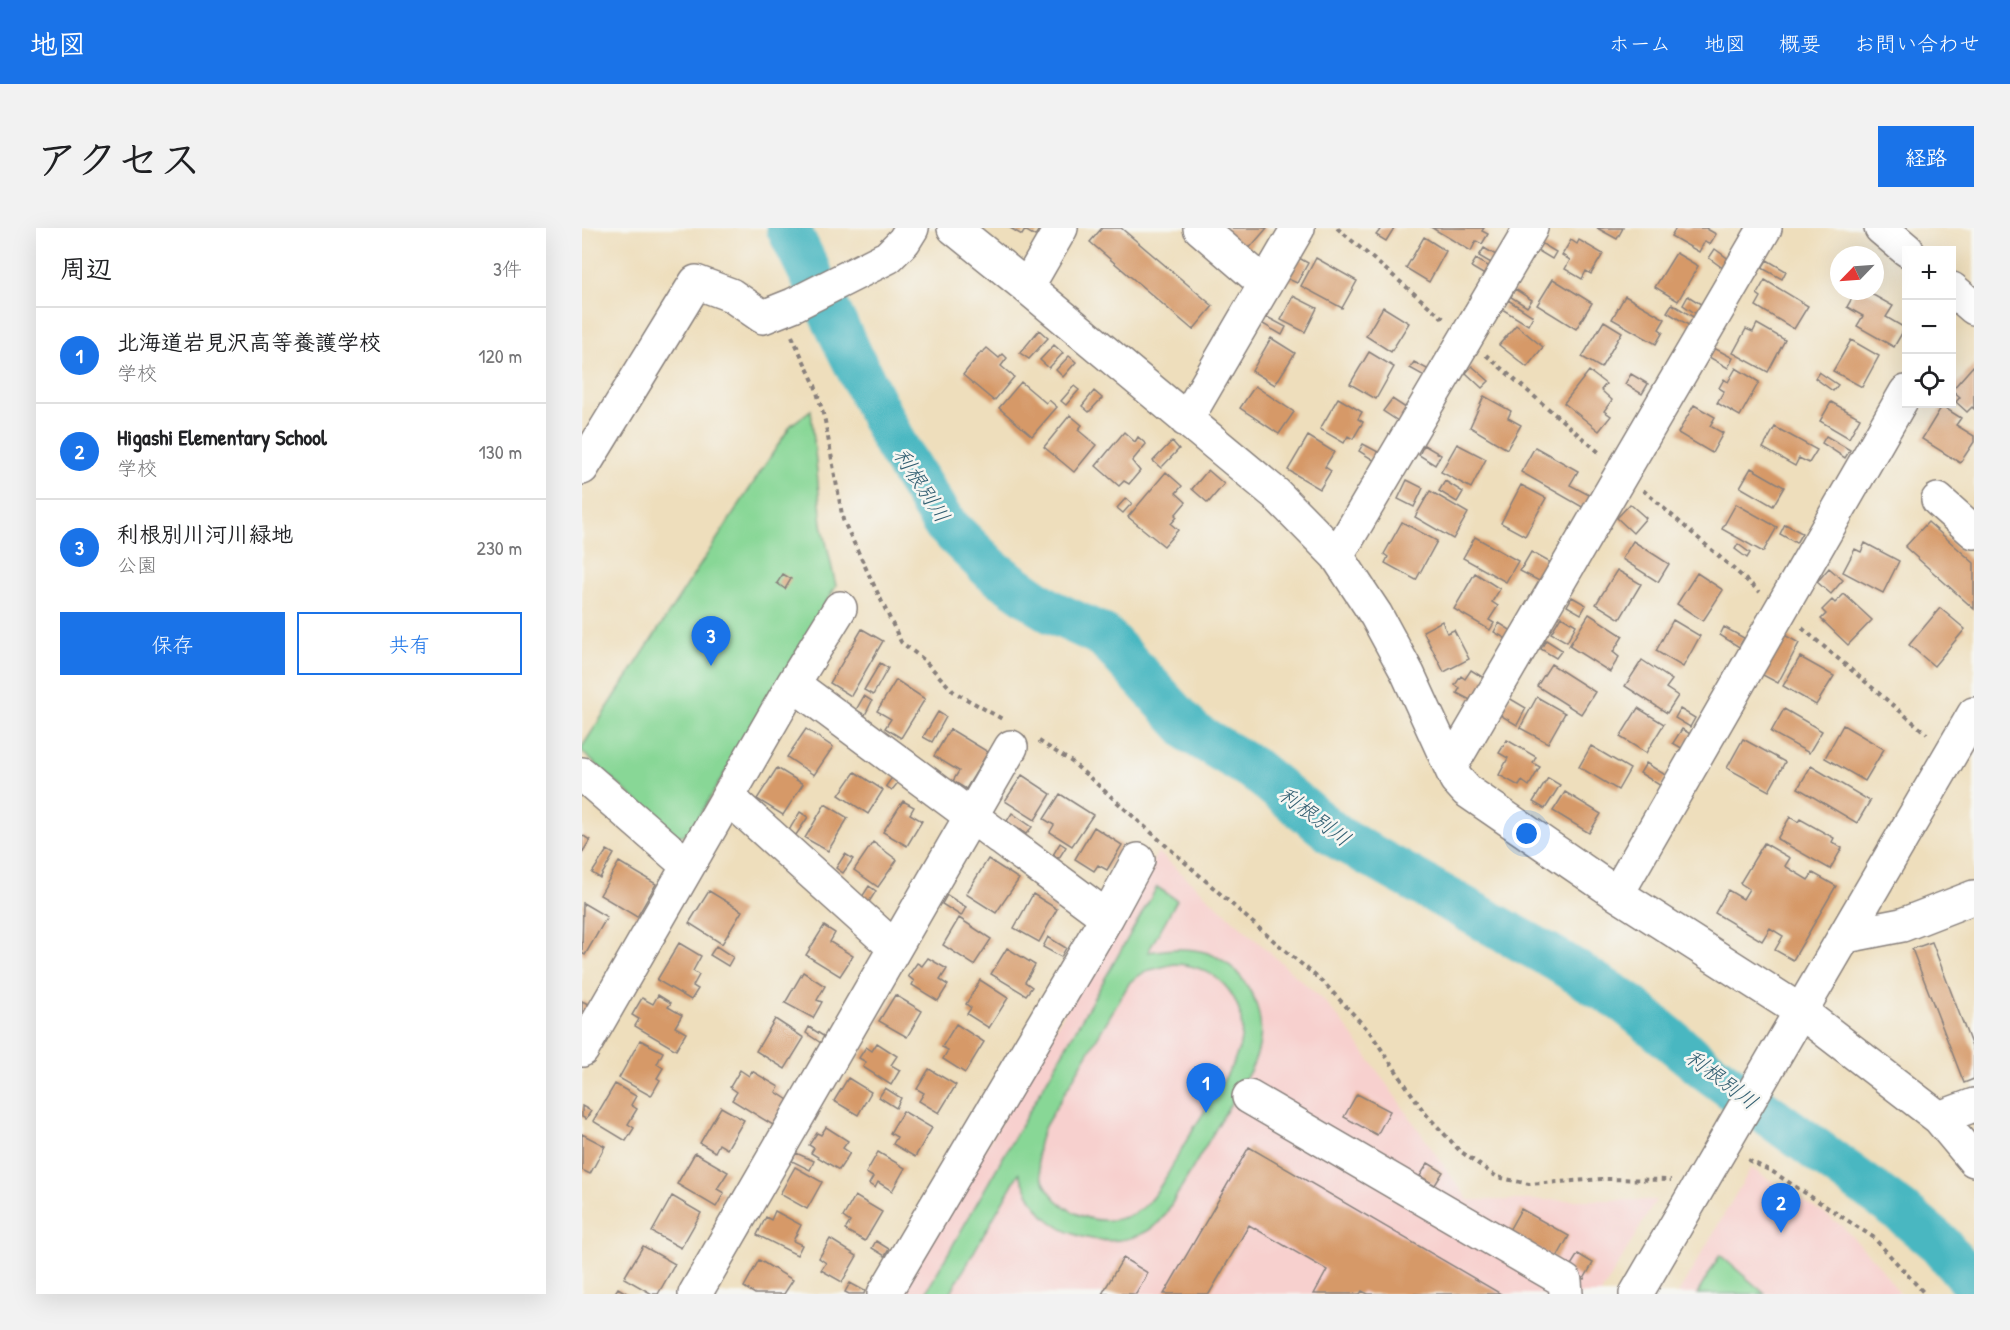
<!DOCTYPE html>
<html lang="ja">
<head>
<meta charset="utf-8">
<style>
	body { margin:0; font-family:"Patrick Hand","Klee One",sans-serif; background:#f2f2f2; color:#202124 }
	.controls { position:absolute; right:18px; top:18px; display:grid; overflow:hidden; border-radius:0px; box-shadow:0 6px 24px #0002 }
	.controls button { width:54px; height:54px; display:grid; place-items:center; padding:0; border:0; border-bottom:2px solid #e0e0e0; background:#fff; color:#202124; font:30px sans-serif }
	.compass { position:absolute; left:1248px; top:18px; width:54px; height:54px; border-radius:50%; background:#fff; box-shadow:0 6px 24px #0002; rotate:245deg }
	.you { position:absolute; left:945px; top:606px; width:21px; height:21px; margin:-15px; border:4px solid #fff; border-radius:50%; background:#1a73e8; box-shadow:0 0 0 9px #1a73e833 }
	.badge { display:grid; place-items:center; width:39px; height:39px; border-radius:50%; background:#1a73e8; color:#fff; font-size:20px; font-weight:700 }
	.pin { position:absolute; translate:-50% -50px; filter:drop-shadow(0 2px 3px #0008) }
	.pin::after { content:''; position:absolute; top:32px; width:21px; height:18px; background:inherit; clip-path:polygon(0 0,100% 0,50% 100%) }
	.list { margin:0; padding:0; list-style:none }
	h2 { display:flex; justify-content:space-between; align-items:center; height:78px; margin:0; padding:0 24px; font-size:26px }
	h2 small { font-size:20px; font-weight:400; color:#757577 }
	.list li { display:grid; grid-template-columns:39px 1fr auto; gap:18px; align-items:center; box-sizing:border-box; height:96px; padding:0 24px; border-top:2px solid #e0e0e0 }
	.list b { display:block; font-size:22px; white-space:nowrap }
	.list p { margin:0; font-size:20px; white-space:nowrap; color:#757577 }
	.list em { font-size:20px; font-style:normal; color:#757577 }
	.actions { display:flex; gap:12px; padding:18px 24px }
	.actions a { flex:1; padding:14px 0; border:2px solid #1a73e8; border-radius:0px; text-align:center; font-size:21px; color:#1a73e8 }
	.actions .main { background:#1a73e8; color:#fff }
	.icon { flex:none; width:33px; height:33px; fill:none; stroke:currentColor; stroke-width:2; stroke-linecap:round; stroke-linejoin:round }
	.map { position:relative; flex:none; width:1392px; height:1066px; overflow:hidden; border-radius:0px }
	header { display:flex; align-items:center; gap:36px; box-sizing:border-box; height:84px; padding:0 30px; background:#1a73e8; color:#fff }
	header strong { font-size:28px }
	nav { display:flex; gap:33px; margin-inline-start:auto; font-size:21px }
	.intro { display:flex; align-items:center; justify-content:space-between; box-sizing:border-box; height:144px; padding:0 36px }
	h1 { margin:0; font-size:42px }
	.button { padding:15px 27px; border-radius:0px; background:#1a73e8; color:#fff; font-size:21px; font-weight:700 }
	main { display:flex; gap:36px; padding:0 36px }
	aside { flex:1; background:#fff; border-radius:0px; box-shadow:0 6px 24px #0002 }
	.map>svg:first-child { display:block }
</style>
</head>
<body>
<header>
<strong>地図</strong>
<nav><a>ホーム</a><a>地図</a><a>概要</a><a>お問い合わせ</a></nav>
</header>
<div class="intro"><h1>アクセス</h1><a class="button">経路</a></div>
<main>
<aside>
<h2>周辺<small>3件</small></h2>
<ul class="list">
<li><span class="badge">1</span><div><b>北海道岩見沢高等養護学校</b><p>学校</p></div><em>120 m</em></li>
<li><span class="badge">2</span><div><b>Higashi Elementary School</b><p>学校</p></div><em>130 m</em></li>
<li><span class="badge">3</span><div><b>利根別川河川緑地</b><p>公園</p></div><em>230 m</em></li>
</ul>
<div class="actions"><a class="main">保存</a><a>共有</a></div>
</aside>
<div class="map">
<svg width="1392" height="1066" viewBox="0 0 1392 1066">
	<rect width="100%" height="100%" fill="#f6f6f2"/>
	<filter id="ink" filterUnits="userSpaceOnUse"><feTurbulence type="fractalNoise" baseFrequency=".0167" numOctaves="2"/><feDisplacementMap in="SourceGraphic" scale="12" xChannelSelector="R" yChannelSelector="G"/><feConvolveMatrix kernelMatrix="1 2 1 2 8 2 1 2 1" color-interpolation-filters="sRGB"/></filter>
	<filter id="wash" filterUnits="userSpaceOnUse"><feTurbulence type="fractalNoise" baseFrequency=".008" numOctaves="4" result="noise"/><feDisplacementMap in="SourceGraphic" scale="24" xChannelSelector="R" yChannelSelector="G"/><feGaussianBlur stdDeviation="1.35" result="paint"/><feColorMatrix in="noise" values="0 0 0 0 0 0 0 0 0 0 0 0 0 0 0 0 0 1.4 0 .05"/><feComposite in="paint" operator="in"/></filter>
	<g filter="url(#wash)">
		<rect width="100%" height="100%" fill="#eedebc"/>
		<path fill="#f7d0ce" d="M576,624L743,774L763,797L886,972H1074L1019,1066H319Z
			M1169,940L1244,987L1260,998L1296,1036L1318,1066H1096Z"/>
		<path fill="#88d796" stroke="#557c68" stroke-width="1.5" fill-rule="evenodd" d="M229,182L240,296L254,358L108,604L96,609L0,524V519L209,197Z
			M575,659L595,672L566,724C584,722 600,719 618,723C656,731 683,774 678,812C677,823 673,833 668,843L583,987C557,1023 497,1018 466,991C452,979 444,961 437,945L368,1066H343ZM592,736C639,737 669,776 657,821C645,852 624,880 607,908C595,928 577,967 560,980C516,1013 450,975 456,920C457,913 460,905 463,898L548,754L564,743Z
			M1138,1027L1183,1066H1115Z"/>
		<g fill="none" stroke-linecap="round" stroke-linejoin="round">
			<path stroke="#48b7c1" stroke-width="44" d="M206,0L313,216L361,294L411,343L468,383L522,408L611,505L673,542L757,610L975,732L1044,775L1124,841L1322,986L1357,1015L1392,1056"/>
		</g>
		<g id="blocks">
			<path fill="#d69967" d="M428,0H458L453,8L443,2L440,7Z
				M520,0H539L631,78L611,102L508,14Z
				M638,0H685L665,23Z
				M795,0H812L804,13L794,7L798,2Z
				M850,0H902L900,3L906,6L900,16L894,13L889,23Z
				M1015,0H1041L1035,11Z
				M1094,0H1126L1125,1L1134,6L1128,16L1123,13L1117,24L1089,8Z
				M842,9L864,23L847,54L824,40Z
				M989,12L995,16L997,12L1021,26L1009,46L1004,43L1000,51L983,41L988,32L980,27Z
				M959,15L974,24L970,31L955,22Z
				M902,20L914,27L909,35L897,28Z
				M1133,21L1148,32L1142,41L1127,30Z
				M1094,25L1116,38L1096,73L1073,59Z
				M717,30L726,35L715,55L706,51Z
				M734,30L775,53L760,80L719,58Z
				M894,31L911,41L906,49L889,39Z
				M1185,32L1204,43L1200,51L1180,40Z
				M971,51L1010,75L994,101L955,77Z
				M1183,52L1226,78L1212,101L1174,78L1179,69L1175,66Z
				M933,61L950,72L945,79L929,69Z
				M1274,63H1284L1311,78L1304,89L1323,100L1312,119L1275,98L1281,88L1265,79Z
				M711,68L735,80L723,104L699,92Z
				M1043,68L1083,91L1077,101L1081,104L1074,116L1030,91Z
				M1106,68L1122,78L1116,87L1101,77Z
				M926,72L951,88L946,97L920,81Z
				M1090,76L1113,90L1108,98L1085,84Z
				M801,79L827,95L809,124L784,108Z
				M685,89L704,99L700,107L681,96Z
				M1022,93L1040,104L1019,140L1000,129Z
				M1175,96L1203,112L1186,144L1151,125L1164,101L1171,104Z
				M934,97L961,119L945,139L917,117Z
				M457,102L466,110L447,131L438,125Z
				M689,110L713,125L693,157L670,143Z
				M1269,112L1297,128L1280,159L1251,143Z
				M472,117L481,125L467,140L458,132Z
				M405,120L417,130L421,126L425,130L419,138L432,149L412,173L381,147L399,124L400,125Z
				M1132,120L1151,130L1146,140L1127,129Z
				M787,124L812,139L794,171L768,156Z
				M487,128L494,134L481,149L474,142Z
				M832,134L849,143L846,150L828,140Z
				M1392,137V181L1390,179L1385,184L1374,174L1378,169L1370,162Z
				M890,138L907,153L900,160L884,145Z
				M1154,140L1177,154L1158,188L1135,175L1142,163L1137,160L1142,151L1146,154Z
				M1007,143L1024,156L1019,162L1030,172L1022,183L1029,188L1017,203L982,175Z
				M1237,144L1256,157L1251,163L1233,150Z
				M1049,146L1066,156L1060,166L1043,156Z
				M439,154L464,175L467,172L475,179L450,208L417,180Z
				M492,158L497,162L484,177L479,173Z
				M673,158L712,184L697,206L658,180Z
				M512,163L520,170L507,184L500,178Z
				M902,168L929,183L926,190L939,197L925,221L888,199Z
				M756,170L780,184L776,191L781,194L771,211L766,208L762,215L738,201Z
				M810,171L827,182L819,195L801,183Z
				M1249,174L1278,190L1267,210L1238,193Z
				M1112,177L1133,189L1128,198L1141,205L1130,225L1096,205Z
				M1360,178L1379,190L1374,197L1392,208V214L1378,235L1340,211Z
				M488,187L500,197L496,202L514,217L492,244L462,219Z
				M1193,199L1235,222L1227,235L1217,230L1213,238L1181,220Z
				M542,204L553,214L556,209L564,216L550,233L558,243L547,256L542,253L537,258L514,238Z
				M726,208L752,224L743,239L749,243L738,261L706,242Z
				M1244,208L1268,222L1263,230L1240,215Z
				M590,213L597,221L579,240L571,233Z
				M781,216L798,225L793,233L777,223Z
				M875,216L904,231L889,260L859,244Z
				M842,217L859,227L853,237L837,227Z
				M953,219L996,243L988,257L1009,268L1002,280L939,244Z
				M1169,240L1202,259L1191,278L1158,259Z
				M626,242L642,256L626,275L610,261Z
				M584,244L600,258L594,265L604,274L593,287L595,289L589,296L596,302L582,318L546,289Z
				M825,252L841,260L832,279L816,271Z
				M863,253L881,264L875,274L857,263Z
				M939,257L964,270L943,308L919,295Z
				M848,263L886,285L871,311L833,289Z
				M544,270L550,275L541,285L535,280Z
				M1048,276L1064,290L1051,305L1035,290Z
				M1154,276L1195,299L1181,324L1140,301Z
				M820,294L855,313L834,352L803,335L806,329L802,326Z
				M1346,294L1392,335V381L1323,319Z
				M1203,296L1220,305L1214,315L1198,306Z
				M893,309L936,333L924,354L881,330Z
				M1051,313L1087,336L1076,354L1040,331Z
				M1283,315L1317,333L1301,365L1261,344L1273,321L1279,324Z
				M1156,316L1168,325L1165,330L1153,321Z
				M949,324L969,335L959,354L938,343Z
				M1247,340L1261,352L1249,366L1235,354Z
				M1035,342L1059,356L1038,391L1014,376Z
				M893,345L918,361L910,374L916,378L907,392L912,395L908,402L872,381Z
				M1115,345L1141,362L1121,393L1095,376Z
				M201,346L209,351L203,361L195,355Z
				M1262,366L1290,392L1266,417L1239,391L1244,386L1240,382L1250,372L1253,375Z
				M990,369L1004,377L999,386L985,378Z
				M1358,380L1383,401L1352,438L1327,417Z
				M1007,386L1041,408L1031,424L1037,429L1028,444L987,418Z
				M979,388L994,397L985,414L969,405Z
				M1091,392L1118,408L1101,439L1074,423Z
				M860,393L865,405L872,402L887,431L862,444L841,403Z
				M917,395L933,405L928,413L912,404Z
				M1142,399L1162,410L1157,419L1138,407Z
				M280,401L301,413L269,468L248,455Z
				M1199,405L1217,415L1196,455L1177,445Z
				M964,412L980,422L974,430L959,421Z
				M1218,429L1252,448L1234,477L1201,458Z
				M1060,432L1090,452L1084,460L1096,468L1085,485L1043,458Z
				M298,435L306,440L291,467L282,462Z
				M969,436L1013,464L999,486L955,458Z
				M889,442L905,452L892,474L875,465L878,460L873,457L879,448L883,451Z
				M314,452L343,471L319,510L303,500L309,491L295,483Z
				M282,468L290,473L283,487L274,482Z
				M955,469L983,485L966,515L938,500Z
				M927,470L944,480L935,497L918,487Z
				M1056,480L1082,496L1064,525L1038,509Z
				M1098,481L1113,490L1108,499L1093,490Z
				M1202,481L1240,503L1227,525L1189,504Z
				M356,484L364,489L350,514L341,509Z
				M1261,497L1302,521L1283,553L1243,530Z
				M224,501L251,519L232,547L205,529Z
				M368,501L406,524L384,561L371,553L377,543L352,528Z
				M1100,501L1110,507L1101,521L1091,515Z
				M1161,511L1203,534L1187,563L1145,540Z
				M925,512L954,529L951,535L958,539L947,558L940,553L937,558L917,547L926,530L917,525Z
				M1009,518L1048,541L1036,562L997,539Z
				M1064,535L1085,548L1079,558L1058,545Z
				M1229,538L1288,573L1275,595L1216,560Z
				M195,540L221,556L201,587L175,571Z
				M273,544L301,562L286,586L257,567Z
				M440,547L469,566L453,592L423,573Z
				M311,548L318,552L310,562L304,558Z
				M966,550L978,557L963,581L951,574Z
				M983,564L1019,586L1007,605L971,583Z
				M478,566L511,587L490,618L468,604L472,597L462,591Z
				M321,573L332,579L328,586L340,593L325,618L301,604Z
				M243,576L266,590L246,623L223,610Z
				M218,584L226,589L214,607L207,602Z
				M430,585L450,599L444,606L425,593Z
				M1208,589L1216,594L1218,591L1252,610L1250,614L1260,620L1248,641L1195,611Z
				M512,599L540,617L525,642L516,637L512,643L493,631Z
				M0,607L8,612L0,625Z
				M291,614L315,632L296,659L272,642Z
				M478,615L484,619L477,630L471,627Z
				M1182,615L1208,630L1203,638L1226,652L1231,645L1254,658L1211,732L1193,722L1201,708L1188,700L1180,713L1133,685L1146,662L1161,671L1167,661L1158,655Z
				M25,622L32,626L18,650L10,645Z
				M263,626L271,631L261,645L254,640Z
				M406,631L437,651L414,685L384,666Z
				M37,634L74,656L55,689L18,667Z
				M287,658L294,663L287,674L280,669Z
				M127,663L160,683L140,716L107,695Z
				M451,666L475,681L457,714L432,700Z
				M365,667L384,679L379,688L360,676Z
				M1,675L25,689L3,727L0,725Z
				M377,690L409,711L392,737L361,717Z
				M242,698L253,705L248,714L271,728L258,748L224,727Z
				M466,709L484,720L479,729L461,719Z
				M1350,714L1392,824V851L1382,855L1330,721Z
				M97,715L119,728L111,743L117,747L111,758L116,761L109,772L75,752Z
				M134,718L151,729L146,738L128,727Z
				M425,720L453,737L443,754L450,759L444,767L409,746Z
				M346,730L365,741L358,752L366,757L356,773L330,757L332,753L326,748L335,735L340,738Z
				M221,744L243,758L235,772L240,774L231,790L203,775Z
				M398,752L426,770L407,800L385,786L389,780L384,776Z
				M76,767L89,775L86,779L100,787L93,799L104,805L94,822L53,798L57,791L50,787L60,770L71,776Z
				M313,767L340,783L325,809L297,793Z
				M0,773L8,777L2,787L0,786Z
				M193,791L222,810L203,841L174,823Z
				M374,796L402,814L383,845L361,831L366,822L360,819Z
				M227,799L243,809L239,815L224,805Z
				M58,812L81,824L75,836L81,840L75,850L78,852L69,868L37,850Z
				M295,815L315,828L309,837L318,842L309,857L281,839L284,834L277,830L284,819L290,823Z
				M347,841L374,857L357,885L337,873L342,865L335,861Z
				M158,842L167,848L170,843L197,859L194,864L206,872L191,897L150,872L155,864L148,859Z
				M266,850L289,864L276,887L252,873Z
				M33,856L54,868L49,877L55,881L46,896L52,900L44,913L11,893Z
				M303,860L319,870L314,880L297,869Z
				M775,866L808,883L795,907L762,889Z
				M0,878L9,883L4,891L0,889Z
				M139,879L162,892L145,921L137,916L133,924L118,915Z
				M321,883L350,900L333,929L311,916L315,909L308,905Z
				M244,899L266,913L261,920L268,925L257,942L229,925L232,920L227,917L235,905L239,907Z
				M0,906L23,918L8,946L0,942Z
				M667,919L919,1066H786L780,1063L778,1066H732L745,1042L667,997L627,1066H582Z
				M296,924L323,940L310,963L296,954L293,960L287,956L291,949L284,945Z
				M113,925L146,944L135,961L142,965L134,979L95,956Z
				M214,925L232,933L228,942L210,933Z
				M846,935L861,944L853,957L838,948Z
				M213,939L240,954L225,981L198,966Z
				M90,968L119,985L99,1020L70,1004Z
				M273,968L300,984L283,1013L263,1002L268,994L261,989Z
				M939,981L987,1008L974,1031L926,1004Z
				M193,983L219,997L211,1013L220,1017L215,1027L175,1007L184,989L189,992Z
				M248,1011L275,1028L260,1054L239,1042L244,1035L237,1030Z
				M294,1013L307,1021L303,1028L290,1020Z
				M61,1018L93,1036L76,1066H70L42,1050Z
				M996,1026L1011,1035L1002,1051L986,1042Z
				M541,1030L566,1045L554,1066H520Z
				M177,1032L211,1052L202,1066H173L162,1059Z
				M268,1055L283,1063L282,1066H267L263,1064Z
				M36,1060L46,1066H32Z"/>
		</g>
	</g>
	<g filter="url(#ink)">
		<use href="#blocks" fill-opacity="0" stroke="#88807c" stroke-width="1.5"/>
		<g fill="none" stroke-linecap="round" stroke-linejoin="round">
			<defs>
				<path id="minor" d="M372,0L445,59L694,266L755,328L949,0
					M618,0L683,56
					M1299,0L1325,22
					M445,59L479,0
					M1370,61L1392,80
					M604,192L716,0
					M0,240L114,54L149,67L181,89L211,77L306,29L322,13L330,0
					M1356,272L1392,304
					M755,328L794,387L826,446L874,551L885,563L1035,666L1218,783L1357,890L1392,932
					M211,456L525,689
					M869,538L1183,0
					M0,546L106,638
					M146,569L313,720
					M1035,666L1324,164
					M1264,708L1320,697L1392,669
					M0,822L211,456L258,380
					M667,869L983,1053L984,1066
					M1357,890L1392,877
					M113,1066L429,519
					M302,1066L525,689L556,632
					M1054,1066L1392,486"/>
			</defs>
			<use href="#minor" stroke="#88807c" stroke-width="36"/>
			<path stroke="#88807c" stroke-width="4" stroke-dasharray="4.5 4.5" stroke-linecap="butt" d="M755,0L862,91
				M210,108L233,157L243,193L261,292L319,414L341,431L372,464L422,492
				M904,127L1019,226
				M1061,262L1178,364
				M1220,400L1345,506
				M457,513L490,534L679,702L742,755L787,803L842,884L878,923L915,949L947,956L1021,951L1089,952
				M1166,932L1191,944L1291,1009L1343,1066"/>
			<use href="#minor" stroke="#fff" stroke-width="33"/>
		</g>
	</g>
	<g text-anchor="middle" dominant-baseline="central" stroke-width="5" stroke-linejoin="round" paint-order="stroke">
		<g font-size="21" font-style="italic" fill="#315e71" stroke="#f6f6f2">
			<text transform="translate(340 257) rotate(57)">利根別川</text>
			<text transform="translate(733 588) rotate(37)">利根別川</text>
			<text transform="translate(1140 851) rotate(37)">利根別川</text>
		</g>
	</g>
</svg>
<div class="controls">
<button>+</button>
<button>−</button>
<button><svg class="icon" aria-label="locate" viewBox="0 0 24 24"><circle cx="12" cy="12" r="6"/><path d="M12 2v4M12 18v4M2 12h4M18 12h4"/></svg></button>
</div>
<svg class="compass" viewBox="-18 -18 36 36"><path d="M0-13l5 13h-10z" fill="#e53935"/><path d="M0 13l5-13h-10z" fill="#757577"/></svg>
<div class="you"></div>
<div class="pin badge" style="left:624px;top:885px">1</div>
<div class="pin badge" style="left:1199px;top:1005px">2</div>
<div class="pin badge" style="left:129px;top:438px">3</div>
</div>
</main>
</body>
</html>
